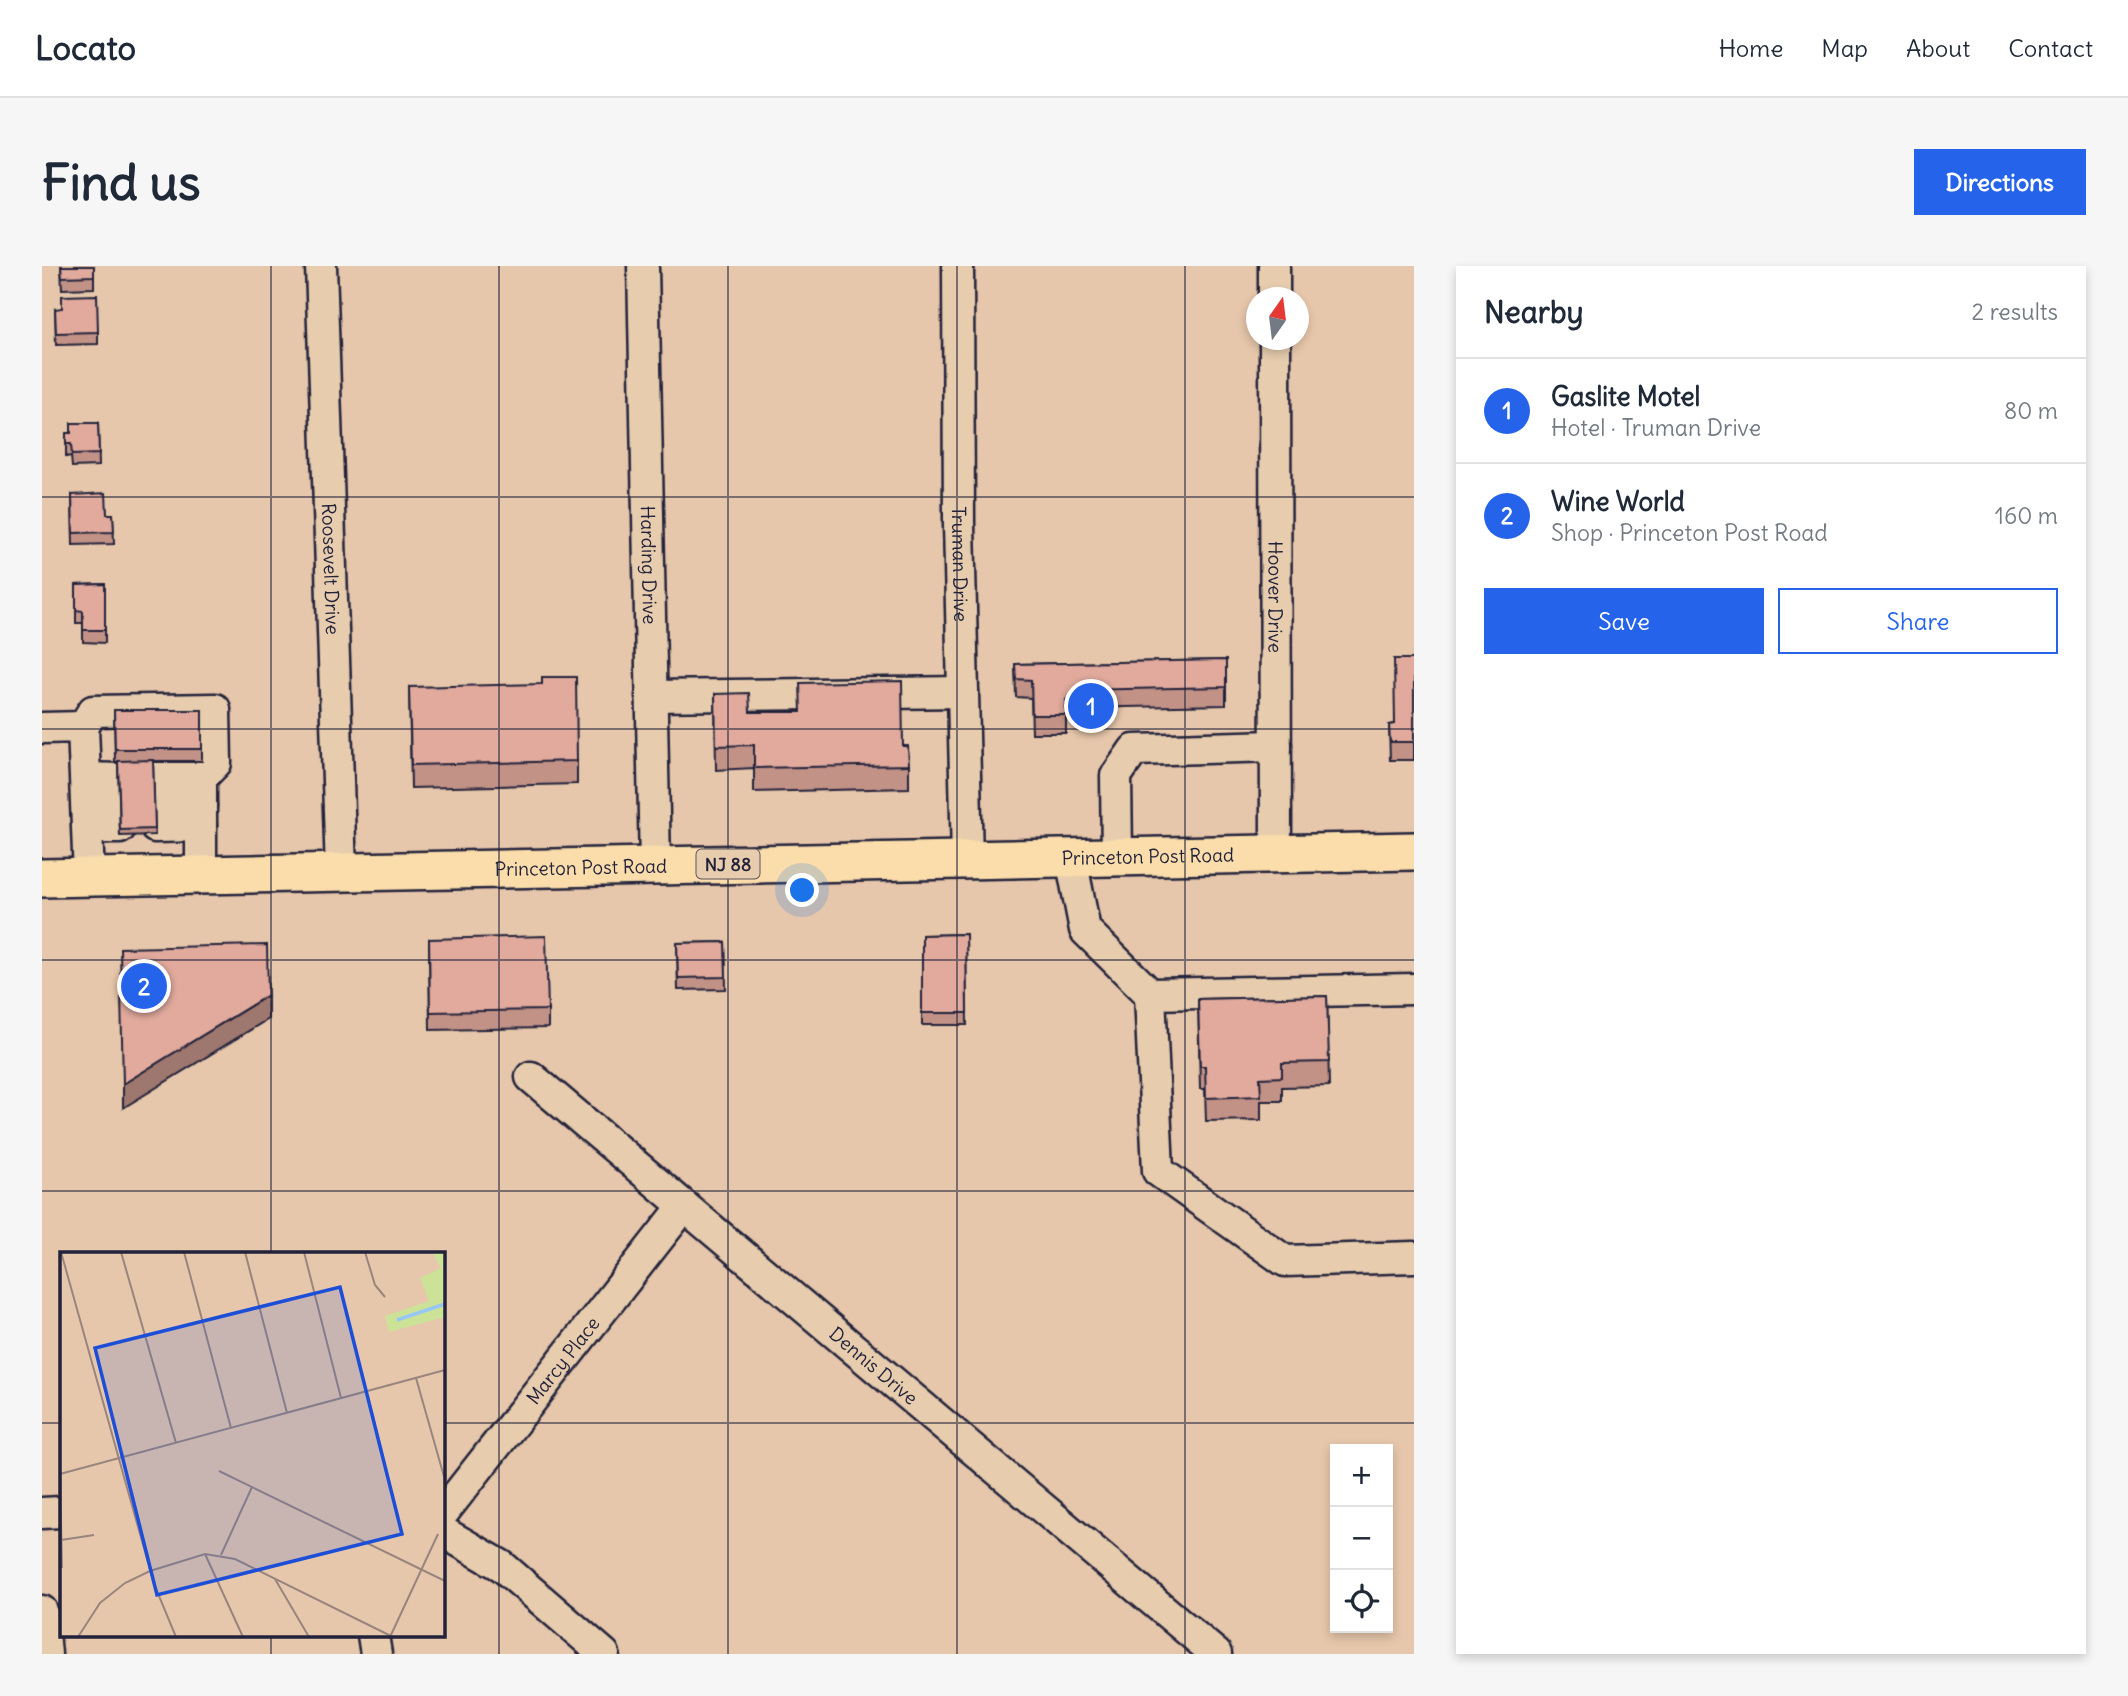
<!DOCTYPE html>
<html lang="en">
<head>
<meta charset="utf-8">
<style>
	body { margin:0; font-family:Delius,sans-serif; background:#f6f6f7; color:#1f2937 }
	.controls { position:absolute; right:21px; bottom:21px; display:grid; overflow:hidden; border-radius:0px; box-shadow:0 4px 10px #0003 }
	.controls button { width:63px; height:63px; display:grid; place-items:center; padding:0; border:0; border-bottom:2px solid #e0e1e3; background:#fff; color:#1f2937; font:35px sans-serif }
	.compass { position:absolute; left:1204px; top:21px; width:63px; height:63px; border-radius:50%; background:#fff; box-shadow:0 4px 10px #0003; rotate:14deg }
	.you { position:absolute; left:761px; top:625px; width:24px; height:24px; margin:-18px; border:5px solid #fff; border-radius:50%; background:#1a73e8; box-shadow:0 0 0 10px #1a73e833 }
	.badge { display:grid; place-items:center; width:46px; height:46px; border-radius:50%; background:#2563eb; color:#fff; font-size:23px; font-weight:700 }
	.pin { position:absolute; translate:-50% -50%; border:4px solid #fff; box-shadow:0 2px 7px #0006 }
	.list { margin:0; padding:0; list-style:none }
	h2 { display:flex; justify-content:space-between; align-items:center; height:91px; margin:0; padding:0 28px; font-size:30px }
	h2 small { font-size:23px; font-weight:400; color:#747a83 }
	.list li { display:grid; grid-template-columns:46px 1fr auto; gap:21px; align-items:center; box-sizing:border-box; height:105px; padding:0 28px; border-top:2px solid #e0e1e3 }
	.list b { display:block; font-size:26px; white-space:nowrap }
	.list p { margin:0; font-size:23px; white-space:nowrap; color:#747a83 }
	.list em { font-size:23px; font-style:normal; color:#747a83 }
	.actions { display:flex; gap:14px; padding:21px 28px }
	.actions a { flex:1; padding:16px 0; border:2px solid #2563eb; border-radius:0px; text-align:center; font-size:24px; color:#2563eb }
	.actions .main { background:#2563eb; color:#fff }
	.icon { flex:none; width:38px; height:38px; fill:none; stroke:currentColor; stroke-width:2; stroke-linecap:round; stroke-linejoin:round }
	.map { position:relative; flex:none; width:1372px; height:1388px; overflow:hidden; border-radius:0px }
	header { display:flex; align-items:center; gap:42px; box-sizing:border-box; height:98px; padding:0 35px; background:#fff; border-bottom:2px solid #e0e1e3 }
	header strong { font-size:33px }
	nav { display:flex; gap:38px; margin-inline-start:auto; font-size:24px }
	.intro { display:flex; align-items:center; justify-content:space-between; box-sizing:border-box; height:168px; padding:0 42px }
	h1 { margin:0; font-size:49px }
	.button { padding:18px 32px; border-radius:0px; background:#2563eb; color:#fff; font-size:24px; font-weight:700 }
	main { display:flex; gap:42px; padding:0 42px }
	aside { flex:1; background:#fff; border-radius:0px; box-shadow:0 4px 10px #0003 }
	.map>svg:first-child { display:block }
</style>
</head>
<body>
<header>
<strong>Locato</strong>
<nav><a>Home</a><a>Map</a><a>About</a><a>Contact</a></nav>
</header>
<div class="intro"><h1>Find us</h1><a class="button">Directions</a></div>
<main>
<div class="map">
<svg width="1372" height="1388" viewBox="0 0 1372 1388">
	<rect width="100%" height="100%" fill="#e7c7ab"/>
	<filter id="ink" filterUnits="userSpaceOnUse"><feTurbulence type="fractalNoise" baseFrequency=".0143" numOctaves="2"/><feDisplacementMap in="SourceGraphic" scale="14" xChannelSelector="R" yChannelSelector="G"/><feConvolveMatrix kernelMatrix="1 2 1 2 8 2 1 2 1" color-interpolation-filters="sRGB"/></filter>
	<g filter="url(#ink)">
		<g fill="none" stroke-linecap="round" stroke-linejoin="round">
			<defs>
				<g id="minor">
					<path id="s1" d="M279,0L299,606"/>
					<path id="s2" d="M601,0L613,600"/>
					<path id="s3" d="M916,0L917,258L925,594"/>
					<path d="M1232,0V32"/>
					<path id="s4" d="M1233,74L1234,588"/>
					<path d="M609,430L921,426"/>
					<path d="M41,461L51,445L173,443L174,497L159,512H112"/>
					<path d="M0,462L41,461L47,612"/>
					<path d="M44,512L77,513"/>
					<path d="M159,512V608"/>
					<path d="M112,540L159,539"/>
					<path d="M45,541L77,540"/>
					<path d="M113,561L159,560"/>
					<path d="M46,562H78"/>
					<path d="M1075,591L1074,510L1092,484L1234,480"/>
					<path d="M1029,592L1043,664L1108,728"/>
					<path d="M1372,723L1108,728L1116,905L1243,995L1372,991"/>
					<path id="s5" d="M489,811L1174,1388"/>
					<path d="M0,1247L19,1246"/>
					<path id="s6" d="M401,1247L642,940"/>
					<path d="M401,1266L460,1300L562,1388"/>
					<path d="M0,1345L4,1388"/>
					<path d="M331,1369L334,1388"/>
				</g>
				<g id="major">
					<path id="s7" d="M0,612L1372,585"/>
				</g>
			</defs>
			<use href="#minor" stroke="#22223b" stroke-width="35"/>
			<use href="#major" stroke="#22223b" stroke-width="42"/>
			<use href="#minor" stroke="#e7cdae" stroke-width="30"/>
			<use href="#major" stroke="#faddab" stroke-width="37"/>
		</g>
		<path fill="#c29287" stroke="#22223b" stroke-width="2" d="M19,0H52V22L20,23Z
			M13,43L56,66V78L14,79Z
			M56,157L57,200L30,201L29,190L24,191V167H29Z
			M30,229L65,248H71L72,278L31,279Z
			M63,318V377L41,376V357H34V319Z
			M1372,393V494H1348L1347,459L1353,458Z
			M1184,394V439L1034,442L1024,451V467H990L989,432L974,431L973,398Z
			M367,421L535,495V518L369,522Z
			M673,428L708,446L861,480L867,499V522L712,526V502L674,504Z
			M72,444H160V495H111L113,569L78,570L76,496H73Z
			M924,668L925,759H880V669Z
			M387,673L506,744V762L388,764Z
			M683,676L684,723L636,724L635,677Z
			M1285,730L1287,820L1240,821V835H1219V854L1164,855L1163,823H1158L1156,733Z"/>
		<path fill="#9e776e" stroke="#22223b" stroke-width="2" d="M1034,424V442L1024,452V434Z
			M226,729V753L81,842V818Z"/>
		<path fill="#e1aa9d" stroke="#22223b" stroke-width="2" d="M19,0H52V10L20,11Z
			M55,29L56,66L14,67L13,43L20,42V30Z
			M29,157H56L57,188L30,189L29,178H24V167H29Z
			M64,227L65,248H71L72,266L31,267L30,229Z
			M63,318V364H41V345L34,344V319Z
			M1352,393H1372V476H1348L1347,459L1353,458Z
			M1184,394V421L1034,424L1024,434V449H990L989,414L974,413L973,398Z
			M500,411H534L535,495L369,499L367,421L500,418Z
			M860,415L861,480H866L867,499L712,502V479L674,480L673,428L707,427L708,446H759L758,417Z
			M72,444H160V483H73Z
			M111,494L113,563L78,564L76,495Z
			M924,668L925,747H880V669Z
			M504,670L506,744L388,746L387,673Z
			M683,676L684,711L636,712L635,677Z
			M225,679L226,729L81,818L78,682Z
			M1285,730L1287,796L1240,797V811L1218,812L1219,830L1164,832L1163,800H1158L1156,733Z"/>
	</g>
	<path fill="none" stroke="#22223b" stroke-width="2" stroke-opacity="0.55" d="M229,0V987M457,0V1388M686,0V1388M915,0V1388M1143,0V1388M0,231H1372M0,463H1372M0,694H1372M0,925H1372M0,1157H19M401,1157H1372M229,1369V1388"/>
	<g text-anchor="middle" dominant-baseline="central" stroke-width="7" stroke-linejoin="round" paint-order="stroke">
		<rect fill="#e7cdae" stroke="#5d555e" stroke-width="2" x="654.5" y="583.5" width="63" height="29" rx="5"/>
		<g font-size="18" font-weight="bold" fill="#22223b">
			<text x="686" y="598">NJ 88</text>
		</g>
		<g font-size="19" fill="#22223b" stroke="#e7cdae">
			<text stroke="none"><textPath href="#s3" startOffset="298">Truman Drive</textPath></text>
			<text stroke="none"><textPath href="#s2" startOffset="299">Harding Drive</textPath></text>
			<text stroke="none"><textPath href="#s1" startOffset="303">Roosevelt Drive</textPath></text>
			<text stroke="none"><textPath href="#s4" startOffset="257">Hoover Drive</textPath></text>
			<text stroke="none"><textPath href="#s7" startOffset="1106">Princeton Post Road</textPath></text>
			<text stroke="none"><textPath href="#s7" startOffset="539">Princeton Post Road</textPath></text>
			<text stroke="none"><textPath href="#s6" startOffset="194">Marcy Place</textPath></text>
			<text stroke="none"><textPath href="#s5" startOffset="448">Dennis Drive</textPath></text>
		</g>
	</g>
	<g transform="translate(18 986)">
		<rect width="385" height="385" fill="#e7c7ab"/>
		<path d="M372,0H385V65L329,80L325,64L369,49L360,26L381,16Z" fill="#cbe297"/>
		<path fill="none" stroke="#97c8f3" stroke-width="3.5" d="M337,68L385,52"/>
		<path fill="none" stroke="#98857e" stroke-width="2" d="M1,0L94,332L116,385M61,0L116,191M124,0L171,176M185,0L227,161M244,0L281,146M305,0L315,33L325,45M356,126L385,228M159,219L385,329M0,220L2,316M0,222L385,118M1,288L34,283M145,302L183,385M161,303L192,235M215,327L249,385M18,385L40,351L65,331L90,319L145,302L175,307L333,385M330,385L378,282"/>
		<path fill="#1d4ed8" fill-opacity="0.15" stroke="#1d4ed8" stroke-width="3.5" d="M280,35L342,282L97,343L35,96Z"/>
		<rect width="385" height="385" fill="none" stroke="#22223b" stroke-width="3.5"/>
	</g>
</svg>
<div class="controls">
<button>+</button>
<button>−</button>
<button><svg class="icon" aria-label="locate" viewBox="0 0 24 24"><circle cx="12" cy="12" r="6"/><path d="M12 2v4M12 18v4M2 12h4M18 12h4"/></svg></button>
</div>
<svg class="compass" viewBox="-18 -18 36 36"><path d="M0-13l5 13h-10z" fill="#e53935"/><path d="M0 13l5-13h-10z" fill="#747a83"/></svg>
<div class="you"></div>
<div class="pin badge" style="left:1049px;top:440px">1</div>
<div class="pin badge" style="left:102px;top:720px">2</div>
</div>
<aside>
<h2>Nearby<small>2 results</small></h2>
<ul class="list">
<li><span class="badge">1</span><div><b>Gaslite Motel</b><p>Hotel · Truman Drive</p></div><em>80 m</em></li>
<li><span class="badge">2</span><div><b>Wine World</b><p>Shop · Princeton Post Road</p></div><em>160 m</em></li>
</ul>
<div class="actions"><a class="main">Save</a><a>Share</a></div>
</aside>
</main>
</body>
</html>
